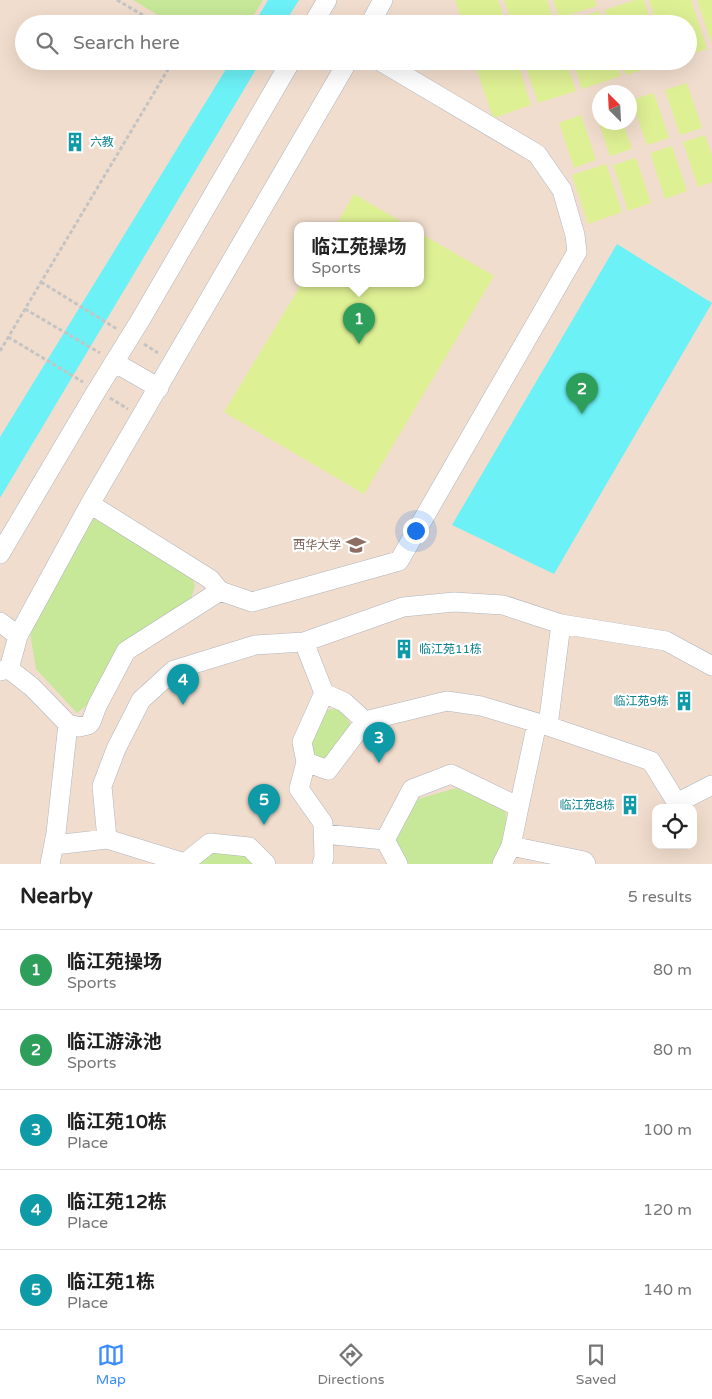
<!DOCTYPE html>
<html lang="en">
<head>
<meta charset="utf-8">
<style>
	body { margin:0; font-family:"Varela Round","Noto Sans SC",sans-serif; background:#f6f6f6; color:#222 }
	.controls { position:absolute; right:15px; bottom:15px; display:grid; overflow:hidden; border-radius:10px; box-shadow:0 5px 20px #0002 }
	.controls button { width:45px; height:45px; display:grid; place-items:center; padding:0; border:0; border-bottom:1px solid #e0e0e0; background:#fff; color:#222; font:25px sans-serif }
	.compass { position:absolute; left:592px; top:85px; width:45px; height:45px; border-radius:50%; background:#fff; box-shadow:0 5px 20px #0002; rotate:336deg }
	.you { position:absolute; left:415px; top:530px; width:18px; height:18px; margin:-12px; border:4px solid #fff; border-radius:50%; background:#1a73e8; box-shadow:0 0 0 8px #1a73e833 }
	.badge { display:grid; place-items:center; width:32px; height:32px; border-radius:50%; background:#3b8cff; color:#fff; font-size:16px; font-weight:700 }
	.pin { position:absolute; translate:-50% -41px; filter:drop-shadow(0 1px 2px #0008) }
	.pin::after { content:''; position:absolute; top:26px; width:18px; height:15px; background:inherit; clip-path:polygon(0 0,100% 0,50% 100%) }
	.popup { position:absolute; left:294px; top:222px; width:130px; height:65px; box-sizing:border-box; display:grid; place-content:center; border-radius:10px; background:#fff; filter:drop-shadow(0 1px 4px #0005); font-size:16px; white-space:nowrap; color:#767676 }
	.popup b { font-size:19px; color:#222 }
	.popup::after { content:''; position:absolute; left:50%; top:100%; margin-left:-10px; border:10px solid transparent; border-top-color:#fff }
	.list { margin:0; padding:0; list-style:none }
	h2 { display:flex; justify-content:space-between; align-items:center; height:65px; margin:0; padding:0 20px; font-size:21px }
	h2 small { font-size:16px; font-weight:400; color:#767676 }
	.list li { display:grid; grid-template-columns:32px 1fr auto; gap:15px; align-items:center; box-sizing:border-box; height:80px; padding:0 20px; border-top:1px solid #e0e0e0 }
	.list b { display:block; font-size:19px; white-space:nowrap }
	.list p { margin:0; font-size:16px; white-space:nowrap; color:#767676 }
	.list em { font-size:16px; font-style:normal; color:#767676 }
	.icon { flex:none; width:28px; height:28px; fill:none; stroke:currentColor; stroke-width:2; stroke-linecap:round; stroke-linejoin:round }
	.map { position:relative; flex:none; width:712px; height:864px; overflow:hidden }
	.search { position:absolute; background:#fff; box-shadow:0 5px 20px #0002; left:15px; right:15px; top:15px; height:55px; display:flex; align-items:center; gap:12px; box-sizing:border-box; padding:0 18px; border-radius:28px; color:#767676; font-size:19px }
	.sheet { height:465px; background:#fff }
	nav { display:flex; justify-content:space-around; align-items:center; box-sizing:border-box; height:70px; border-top:1px solid #e0e0e0; background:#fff; font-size:14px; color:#767676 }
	nav a { display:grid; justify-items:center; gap:2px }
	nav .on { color:#3b8cff }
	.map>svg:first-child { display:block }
</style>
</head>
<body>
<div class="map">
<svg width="712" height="864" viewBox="0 0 712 864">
	<rect width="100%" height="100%" fill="#efe4df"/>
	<path fill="#f1ddcd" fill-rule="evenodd" d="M0,0H712V864H0ZM24,24H688V61H24ZM600,92H630V122H600ZM298,225H420V283H298ZM656,808H693V845H656Z"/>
	<path fill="#c6e898" d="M133,0H263L248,24H173Z
		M93,518L192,577L195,586L190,602L123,645L93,700L77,713L36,669L29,627Z
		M340,708L351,725L328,766L310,758L307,745L324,711Z
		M456,788L505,810C509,833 505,844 494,864H403L391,842L418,799Z
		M210,851L253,857L258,864H200Z"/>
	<path fill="#def094" d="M455,0H498L506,24H463Z
		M504,0H547L553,20L541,24H512Z
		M553,0H595L597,6L559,18Z
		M635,0H644L651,24H609L605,10Z
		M649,0H691L707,49L688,55V24H656Z
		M697,0H712V45Z
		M599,11L604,24H561V23Z
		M474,61H517L531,105L493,118Z
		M524,61H566L576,91L538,103Z
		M573,61H616L621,76L582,89Z
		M621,61H664V63L626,75Z
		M687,83L702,128L680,135L665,90Z
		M654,93L669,138L647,145L631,100Z
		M599,110L600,122L623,123L632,149L610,156L595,111Z
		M581,115L596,160L574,168L559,123Z
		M705,135L712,156V182L698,187L683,142Z
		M672,146L687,191L665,199L650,153Z
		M636,158L651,203L628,211L613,165Z
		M606,164L622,212L588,224L572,175Z
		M354,194L407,225H336Z
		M420,233L494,276L364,494L224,412L302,283H420Z"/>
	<path fill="#6cf1f6" d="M268,0H299L284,24H254Z
		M231,61H261L0,498V437Z
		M617,244L712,303L554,574L452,525Z"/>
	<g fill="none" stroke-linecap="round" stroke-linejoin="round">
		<defs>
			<path id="minor" d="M313,24L327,0
				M370,24L383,0
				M114,362L159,388
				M90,504L210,579L220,591L252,602L399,561L577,252L575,235L562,190L537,154L380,61
				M0,554L94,395L141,319L291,61
				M0,622L18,636
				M304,642L324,693L302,742L306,762L299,789L323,823L324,858L322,864
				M9,669L32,687L68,724L56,833L50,864
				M0,671L9,669L18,636L90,504L348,61
				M324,693L344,702L365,721
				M68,724L79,727L88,725L91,722L97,706L126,651L220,591
				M548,726L561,624
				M306,762L328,770L365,721L447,701L481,706L548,726L651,761L677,803L712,785
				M519,807L537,723
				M324,834L385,840
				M107,839L102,786L116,749L141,700L174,670L255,645L304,642L403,607L454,602L503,605L561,624L666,641L712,666
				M385,840L412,789L451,774L519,807L511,846L502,864
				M385,840L398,864
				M54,845L107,839L185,863
				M511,846L584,861L586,864
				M185,863L210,843L249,847L266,864"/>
		</defs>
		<use href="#minor" stroke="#afb5bd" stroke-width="20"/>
		<path stroke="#c4c4c4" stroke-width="3" stroke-dasharray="4 2.5" stroke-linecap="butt" d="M117,0L158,24
			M41,282L117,329
			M25,309L100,353
			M8,337L83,382
			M144,344L158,353
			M0,351L173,61
			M110,398L128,409"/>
		<use href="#minor" stroke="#fff" stroke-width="19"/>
	</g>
	<defs>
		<symbol id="building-bare" viewBox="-9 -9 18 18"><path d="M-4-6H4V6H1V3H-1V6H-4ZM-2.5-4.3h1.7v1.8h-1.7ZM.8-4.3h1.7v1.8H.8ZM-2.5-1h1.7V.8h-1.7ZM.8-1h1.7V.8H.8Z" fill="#0f9aa8" stroke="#fff" stroke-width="2.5" paint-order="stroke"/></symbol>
		<symbol id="university-bare" viewBox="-9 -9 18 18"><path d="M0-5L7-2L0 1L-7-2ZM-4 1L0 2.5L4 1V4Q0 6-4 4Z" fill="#8d6e63" stroke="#fff" stroke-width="2.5" paint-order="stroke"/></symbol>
	</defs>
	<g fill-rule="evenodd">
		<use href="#building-bare" x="61" y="128" width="28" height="28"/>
		<use href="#university-bare" x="342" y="531" width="28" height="28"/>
		<use href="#building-bare" x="390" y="635" width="28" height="28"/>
		<use href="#building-bare" x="670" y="687" width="28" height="28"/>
		<use href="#building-bare" x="616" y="791" width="28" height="28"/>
	</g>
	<g text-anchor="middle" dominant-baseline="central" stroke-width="4.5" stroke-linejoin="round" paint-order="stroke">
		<g font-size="12" fill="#0d838f" stroke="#fff" text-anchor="start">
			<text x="90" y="142">六教</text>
			<text x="419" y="649">临江苑11栋</text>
			<text x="669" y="701" text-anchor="end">临江苑9栋</text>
			<text x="615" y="805" text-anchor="end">临江苑8栋</text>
		</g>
		<g font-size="12" fill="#785e54" stroke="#fff" text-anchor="end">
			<text x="341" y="545">西华大学</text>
		</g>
	</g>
</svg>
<div class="controls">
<button><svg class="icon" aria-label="locate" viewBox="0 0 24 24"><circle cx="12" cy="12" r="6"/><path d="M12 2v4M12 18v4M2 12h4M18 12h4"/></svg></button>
</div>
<svg class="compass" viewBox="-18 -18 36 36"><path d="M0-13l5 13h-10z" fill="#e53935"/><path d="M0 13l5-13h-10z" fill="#767676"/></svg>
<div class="you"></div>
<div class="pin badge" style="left:359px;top:344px;background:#2e9e5b">1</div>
<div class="popup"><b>临江苑操场</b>Sports</div>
<div class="pin badge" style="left:582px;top:414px;background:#2e9e5b">2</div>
<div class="pin badge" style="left:379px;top:763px;background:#0f9aa8">3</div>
<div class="pin badge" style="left:183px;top:705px;background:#0f9aa8">4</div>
<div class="pin badge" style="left:264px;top:825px;background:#0f9aa8">5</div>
<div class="search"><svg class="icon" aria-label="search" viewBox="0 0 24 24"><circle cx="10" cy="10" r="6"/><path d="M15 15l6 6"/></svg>Search here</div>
</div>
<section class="sheet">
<h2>Nearby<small>5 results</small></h2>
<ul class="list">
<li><span class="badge" style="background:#2e9e5b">1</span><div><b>临江苑操场</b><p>Sports</p></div><em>80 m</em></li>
<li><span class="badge" style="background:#2e9e5b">2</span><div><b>临江游泳池</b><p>Sports</p></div><em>80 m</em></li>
<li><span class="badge" style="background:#0f9aa8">3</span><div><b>临江苑10栋</b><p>Place</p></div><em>100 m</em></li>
<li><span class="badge" style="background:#0f9aa8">4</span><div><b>临江苑12栋</b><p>Place</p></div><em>120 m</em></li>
<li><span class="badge" style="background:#0f9aa8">5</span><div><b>临江苑1栋</b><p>Place</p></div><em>140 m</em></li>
</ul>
</section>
<nav>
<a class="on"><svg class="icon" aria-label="map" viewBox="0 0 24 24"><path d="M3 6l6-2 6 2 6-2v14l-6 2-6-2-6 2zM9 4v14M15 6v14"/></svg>Map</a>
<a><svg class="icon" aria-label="directions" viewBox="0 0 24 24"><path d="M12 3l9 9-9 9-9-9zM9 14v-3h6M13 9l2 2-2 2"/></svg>Directions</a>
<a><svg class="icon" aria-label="saved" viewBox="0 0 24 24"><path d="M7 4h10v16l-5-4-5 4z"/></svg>Saved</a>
</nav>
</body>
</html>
